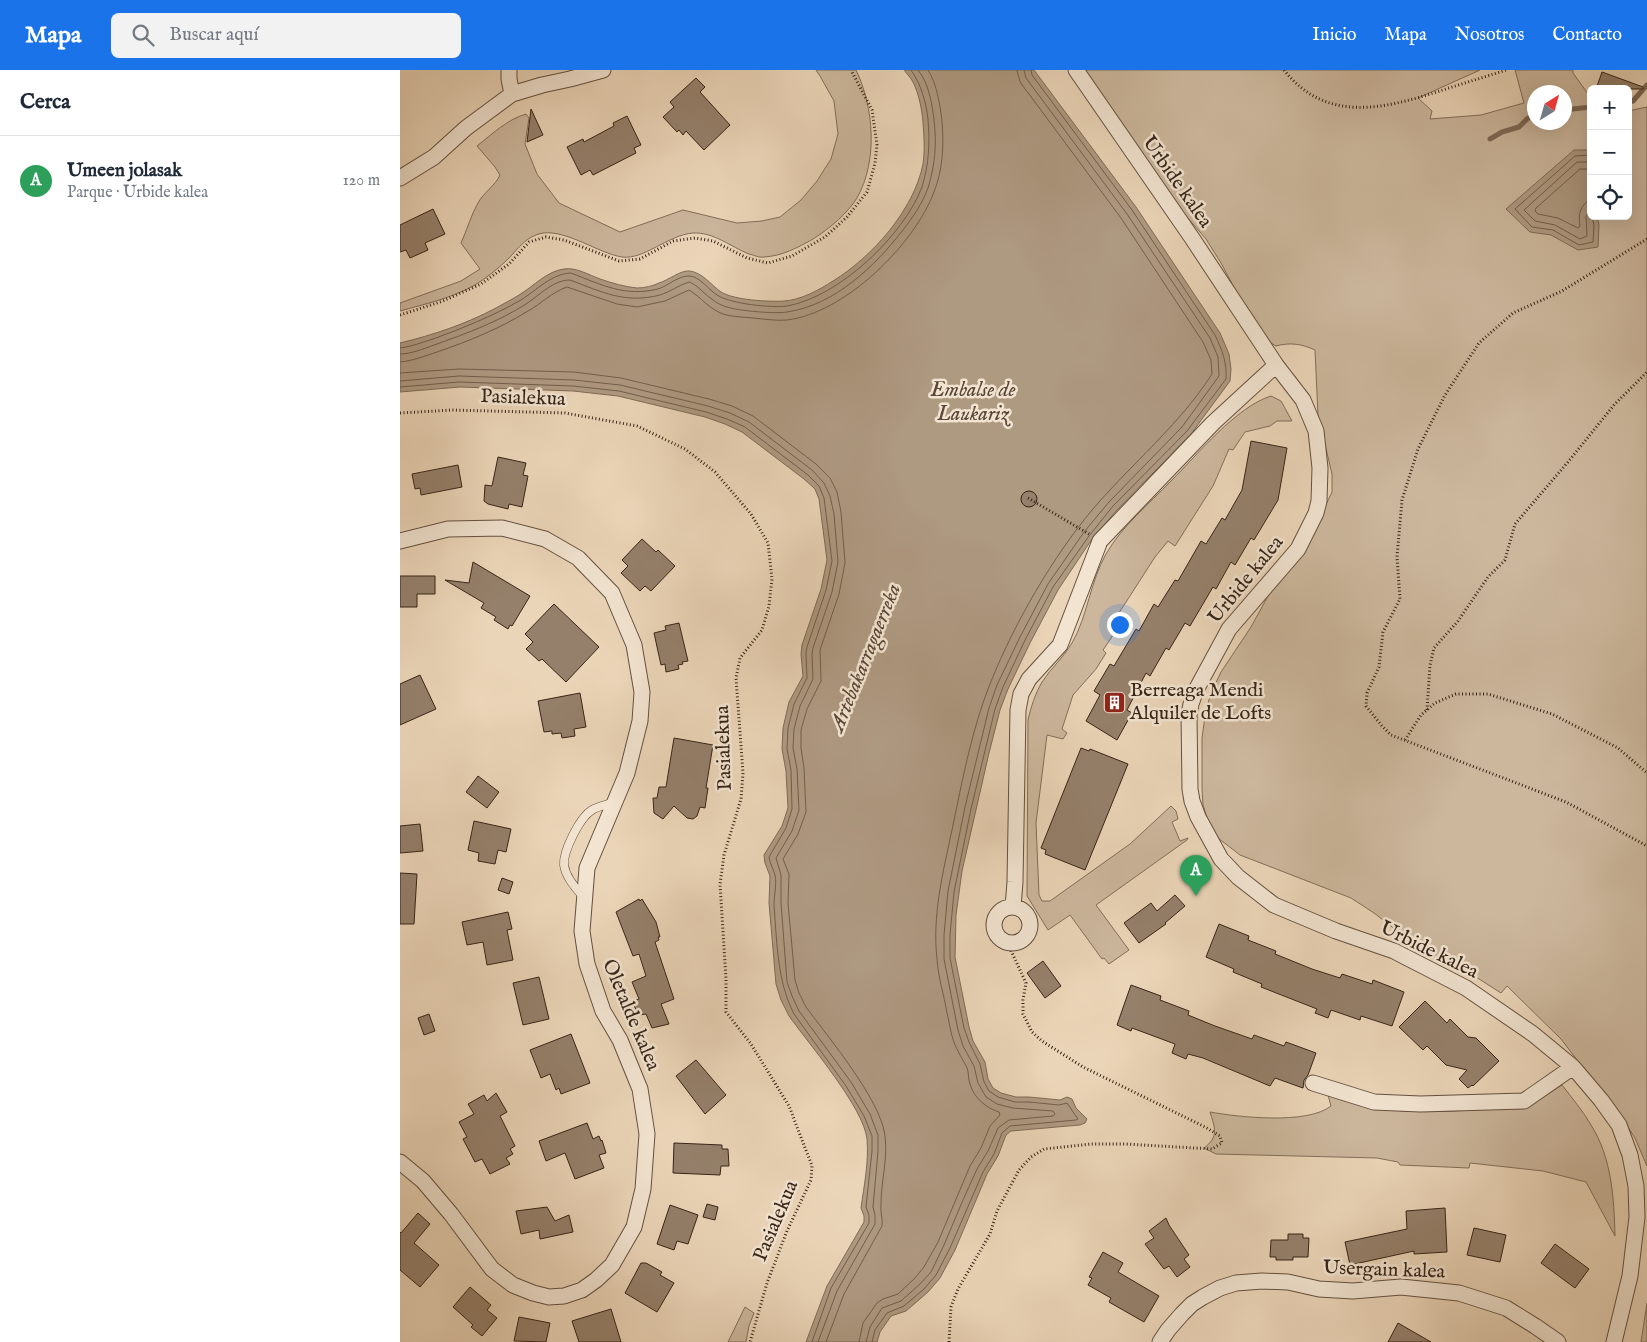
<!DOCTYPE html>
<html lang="es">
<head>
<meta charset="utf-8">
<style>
	body { margin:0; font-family:"IM FELL English",serif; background:#f2f2f3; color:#1f2937 }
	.controls { position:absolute; right:15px; top:15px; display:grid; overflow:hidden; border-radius:8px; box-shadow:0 5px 20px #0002 }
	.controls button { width:45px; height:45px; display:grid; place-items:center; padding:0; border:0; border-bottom:1px solid #e0e1e3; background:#fff; color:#1f2937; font:25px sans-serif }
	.compass { position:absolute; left:1127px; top:15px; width:45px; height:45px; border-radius:50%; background:#fff; box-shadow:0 5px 20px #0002; rotate:37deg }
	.you { position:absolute; left:719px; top:554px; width:18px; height:18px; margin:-12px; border:4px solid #fff; border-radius:50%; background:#1a73e8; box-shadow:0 0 0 8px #1a73e833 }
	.badge { display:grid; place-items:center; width:32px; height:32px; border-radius:50%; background:#1a73e8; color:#fff; font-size:16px; font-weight:700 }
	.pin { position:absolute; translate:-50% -41px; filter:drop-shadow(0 1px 2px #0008) }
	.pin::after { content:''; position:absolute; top:26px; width:18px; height:15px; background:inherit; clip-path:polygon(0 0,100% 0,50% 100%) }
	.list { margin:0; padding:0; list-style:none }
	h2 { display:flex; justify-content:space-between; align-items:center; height:65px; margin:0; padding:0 20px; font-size:21px }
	h2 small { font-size:16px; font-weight:400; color:#747a83 }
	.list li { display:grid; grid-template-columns:32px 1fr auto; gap:15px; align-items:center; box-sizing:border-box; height:90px; padding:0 20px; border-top:1px solid #e0e1e3 }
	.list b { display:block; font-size:19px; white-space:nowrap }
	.list p { margin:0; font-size:16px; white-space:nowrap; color:#747a83 }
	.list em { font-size:16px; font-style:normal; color:#747a83 }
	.icon { flex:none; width:28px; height:28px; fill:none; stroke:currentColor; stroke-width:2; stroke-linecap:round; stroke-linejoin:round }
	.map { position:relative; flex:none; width:1247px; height:1272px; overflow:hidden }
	header { display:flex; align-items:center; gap:30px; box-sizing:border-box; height:70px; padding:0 25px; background:#1a73e8; color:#fff }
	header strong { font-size:24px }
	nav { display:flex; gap:28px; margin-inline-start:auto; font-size:18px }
	.search { width:350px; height:45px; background:#f2f2f3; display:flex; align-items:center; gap:12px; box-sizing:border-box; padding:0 18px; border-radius:8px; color:#747a83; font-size:19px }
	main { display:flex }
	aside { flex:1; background:#fff }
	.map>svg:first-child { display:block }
</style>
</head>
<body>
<header>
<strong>Mapa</strong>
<div class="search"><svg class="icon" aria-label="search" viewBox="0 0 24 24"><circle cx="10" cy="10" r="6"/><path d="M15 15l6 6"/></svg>Buscar aquí</div>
<nav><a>Inicio</a><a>Mapa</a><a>Nosotros</a><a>Contacto</a></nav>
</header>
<main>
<aside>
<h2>Cerca<small></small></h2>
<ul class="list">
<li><span class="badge" style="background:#2e9e5b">A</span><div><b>Umeen jolasak</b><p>Parque · Urbide kalea</p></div><em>120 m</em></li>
</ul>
</aside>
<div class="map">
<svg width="1247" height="1272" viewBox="0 0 1247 1272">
	<rect width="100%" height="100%" fill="#ebd5b8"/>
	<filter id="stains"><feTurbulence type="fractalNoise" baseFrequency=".004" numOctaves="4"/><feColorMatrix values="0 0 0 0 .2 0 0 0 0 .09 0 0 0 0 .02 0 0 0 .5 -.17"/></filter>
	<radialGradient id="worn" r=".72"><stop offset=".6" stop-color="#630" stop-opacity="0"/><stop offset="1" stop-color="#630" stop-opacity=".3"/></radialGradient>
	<path fill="#ccb79d" stroke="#826e5a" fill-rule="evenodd" d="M416,0H456C474,37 478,91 457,128C447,144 429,159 413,169C397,178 382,186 364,187C359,188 354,185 349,184C331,177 314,162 293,163C268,165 244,190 222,187C198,183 167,160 143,163C126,166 119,178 108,189C98,199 86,208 75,215C52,228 25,234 0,241V233L61,211L80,199L61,173C67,160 71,145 78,133C84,122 95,116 100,105L95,97L77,76C92,64 108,49 126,44L129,48L125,74L137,104L159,133L220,162L283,140L337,153L362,151L380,147L401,130L417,111L431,89L438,64L434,31L420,6Z
		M673,0H1080L1018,28L1032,41L1030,49L1081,45L1124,33L1115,0H1173V3L1191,28V146H1228V41L1247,37V1096L1235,1068L1224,1051L1161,969L1107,916L1101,923L1076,907L1039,890L1023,881L974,843L951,828L840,785L818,768L808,751L803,735L802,719V668L806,639L812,621L821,602L851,557L874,515L922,443L932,422V404L918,345L915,280C902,274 890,272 876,276L871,273L844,236L821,193L806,169L755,110ZM1134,22H1164V52H1134Z
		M871,326L881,331L892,351H877L870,356L845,362L833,380L829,379L813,416L775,476L768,471L755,487L717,546L722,552L703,580L706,583L696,599L673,625L662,659L667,663L663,669L647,665L636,753L639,825L642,831H650L730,774L771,736L776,741L778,749L772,752L780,771L788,768L787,770L696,835L729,880L709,894L704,888L702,889L670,845L648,860L627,826L628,650C631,637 635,624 642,612C651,598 664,587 672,573C688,545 690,512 706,484C722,456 749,434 771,411C798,384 836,337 871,326Z
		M1162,1015C1172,1028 1183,1041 1191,1055C1212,1088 1214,1129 1215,1166L1186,1112L1143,1101L1070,1093L1069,1098L1000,1095L998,1092L977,1088L816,1084L804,1078C819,1067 815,1058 810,1042C838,1047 907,1055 931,1036L928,1025C978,1045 1033,1043 1087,1039C1101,1038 1123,1037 1136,1031C1145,1027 1153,1020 1162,1015Z
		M1247,1233V1272H1241Z
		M345,1237L354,1243L349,1256L346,1272H328Z"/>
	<path fill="#ae9981" stroke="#7e6a57" d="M504,0H634L736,137L820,263L829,284L831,299L830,311L791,364L717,440L692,469L658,520L630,573L608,619L600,640L589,683L562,801L556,845L555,887L569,957L573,971L585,992L588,1009L593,1018L601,1023L616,1027H629L660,1030L667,1027L672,1029L676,1038L687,1049L685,1053L680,1055L611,1061L606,1065L598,1086L587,1104L555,1180L540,1208L528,1222L506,1241L491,1246L480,1262L477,1272H406L427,1216L464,1152V1146L461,1138C464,1116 469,1092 467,1069C464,1038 409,974 389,946L381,930L376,914L369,833L370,806L365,793L364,785L382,756L388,738L386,701L382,679L383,658L389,632L403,606L401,584L402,575L421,519L427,490L419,429L415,419L404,409L342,362L325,354L305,347L218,326L173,321L60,317L0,322V273C33,265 66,254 96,238C103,234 111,230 119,225C134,216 147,201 164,199C176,197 189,205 200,209C212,213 225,217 237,218C244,218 253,216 259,213C269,210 280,200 290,201C303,203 311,215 321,222C334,230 368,232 384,231C401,230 419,220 433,211C472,187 514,140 523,94C525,80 524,66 523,52C522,40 519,24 513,12C511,8 507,4 504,0Z
		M1174,80H1191V146H1197L1199,155L1198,177L1178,180L1151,165L1130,162L1106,139Z"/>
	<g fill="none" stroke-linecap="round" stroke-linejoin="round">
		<path stroke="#725e4c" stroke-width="1" d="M1191,85L1175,86L1115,139L1132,157L1153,160L1179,175L1193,172L1194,156L1192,146
			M1191,92H1177L1124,140L1135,151L1155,155L1180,169L1187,166L1186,146L1191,138
			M1191,99H1180L1136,138L1135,141L1138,144L1158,148L1178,158L1180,156C1178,144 1180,135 1191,129
			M0,278C11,277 23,272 33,269C63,258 93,246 121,230C137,220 151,204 171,203C202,215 225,227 258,219C268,216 279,205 290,206C300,207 309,220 317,225C330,234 372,238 387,236C439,227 504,165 522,117C529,94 530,73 528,49C526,32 521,14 511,0
			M0,284C11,284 23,279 34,275C65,264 98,252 126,234C140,225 153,210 170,210C202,222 225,234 260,225C270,222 279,215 289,212C298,215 305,225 313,230C317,233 322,236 327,237C339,241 375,244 387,242C435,235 475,196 503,160C513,147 522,134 528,118C535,95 537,74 534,50C532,34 529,13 518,0
			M0,292C12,291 25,286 37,282C69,271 99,259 128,241C141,234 152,222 167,217L217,234L237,237L265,231L289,220C301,227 309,239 323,244C332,247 344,247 353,248C364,249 377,251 387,250C445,243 514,175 534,122C543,99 544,75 542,51C540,35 537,14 528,0
			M0,303L59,299L174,302L221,308L309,329L332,336L353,346L416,394L430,408L437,422L441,442L445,493L439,524L420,580L421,611L407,639L401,660V678L404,698L406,742L398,764L383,789L389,804L388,833L395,910L399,923L406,937C428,967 481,1030 485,1066C488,1089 481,1111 481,1134C480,1142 483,1148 482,1156L444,1224L426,1272
			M0,311L59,306L174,310L220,315L308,336L330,343L349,352L412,400L424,413L430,426L434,444L438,492L432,522L413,578L412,584L413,609L400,636L394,659L393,678L397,699L399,740L392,761L376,788L381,805V833L387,912L392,926L399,941L451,1012L470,1044L478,1065V1081L473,1137L475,1145V1154L437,1221L418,1272
			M0,317L59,312L173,316L219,321L306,342L327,349L345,357L408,405L419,416L424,428L432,491L426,520L407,577L406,584L407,608L394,634L388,658L387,679L391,700L392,739L386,758L369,787C370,794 373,798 375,805C377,814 374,826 374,835C377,872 377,911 394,944L446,1016L464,1046L472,1066V1081L466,1137L469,1145V1153L431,1218L412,1272
			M459,1272L463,1253L477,1233L483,1229L498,1224L514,1209L524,1197L538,1172L570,1096L581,1078L590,1056L600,1045L599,1042C586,1038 574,1028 570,1014C568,1009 569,1003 567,998C564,991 560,986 557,979C551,968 550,955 547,943C544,925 538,907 537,889C532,846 543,802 552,760C561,717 569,674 583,633C603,575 640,508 677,459C718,404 775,362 812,304L811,290L803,272L721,148L620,12L617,0
			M466,1272L470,1257L482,1238L501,1231L520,1214L531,1202L544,1175L563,1130L577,1099L588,1081L598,1058L609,1050L653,1046L655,1044L653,1041L613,1038L597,1034L586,1027L578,1013L574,996L563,976L558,960L544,889V865L548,821L565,737L589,638L597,615L620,567L648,514L684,462L709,432L782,357L819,306L818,287L810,268L727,144L626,8L624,0
			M472,1272L475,1260L487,1243L504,1236L524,1219L536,1205L550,1178L583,1102L594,1084L602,1063L610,1056L676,1050L678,1049L667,1033L659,1035L629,1032H615L598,1027L589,1021L584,1012L580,994L569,972L564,958L550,888V865L554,822L571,739L595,639L603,617L625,570L653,517L689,466L713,436L787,361L826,309C827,292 822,280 815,265L732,140L632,5L631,0"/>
		<path stroke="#7e6a57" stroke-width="5" d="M1228,33L1233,31L1247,15
			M1164,40L1191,37
			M1090,69L1102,62L1119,57L1127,49L1134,44"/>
	</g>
	<path fill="#95806b" stroke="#372417" d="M1202,2L1243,17V19H1196Z
		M296,8L305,17L300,22L330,55L304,80L286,61L283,65L279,60L277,62L263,47L274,37L270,32Z
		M131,39L143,65L127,72Z
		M227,46L241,75L234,78L236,83L193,105L190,100L181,105L167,77L183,69L184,72L214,56L213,53Z
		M33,139L45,164L25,173L28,180L10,188L6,180L0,182V155Z
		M851,371L887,378L878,430L854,470L851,468L835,495L831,492L816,519L813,517L790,556L785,553L769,580L766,578L750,606L746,603L727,640L732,643L717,670L686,651L700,625L694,621L710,594L714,596L736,559L739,561L754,534L758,537L775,510L778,511L801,471L806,474L822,448L825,450L842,420Z
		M98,387L126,393L123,405L128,406L122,437L109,434L108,439L88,434L84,431L85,415L92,416Z
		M58,395L62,417L21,425L20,418L15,419L12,404Z
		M621 429a8 8 0 1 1 16 0a8 8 0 1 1-16 0Z
		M242,469L256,482L258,480L275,496L251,521L245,516L240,521L221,503L228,496L222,490Z
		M73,492L130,526L112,556L110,555L108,559L94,550L96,547L81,538L84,533L45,510L69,513Z
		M0,506H35V524H17V537H0Z
		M154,534L199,577L166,612L142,589L139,591L126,579L133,572L125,564Z
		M279,553L288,591L282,592L283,594L278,595L279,599L266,602L265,594L261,595L254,563L266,560L265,556Z
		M20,605L36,639L0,655V614Z
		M180,623L186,657L174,659L175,666L162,668L161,663L152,664V661L144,662L138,631Z
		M274,668L313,675L306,718H308L305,738L300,737L297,746L293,749L287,748L274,736L263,749L254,743L253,728H257L259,717H266Z
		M681,678L689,681L690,679L728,694L685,800L645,784L646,780L641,778Z
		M78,706L99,722L87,738L66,722Z
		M74,751L111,759L106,782L98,780L95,794L78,791L79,783L68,780Z
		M20,754L23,781L0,783V756Z
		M0,803L17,804L14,854H0Z
		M102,808L113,812L109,824L98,820Z
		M775,825L785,836L765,853L766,854L739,873L724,853L751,833L757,841Z
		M239,829L240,831L242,829L256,852L260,867H258L259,870L255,872L274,929L261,934L269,954L252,958L246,944L239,945L232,932L239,929L232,912L246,906L239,884L233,886L216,842Z
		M108,842L112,859L107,860L113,890L87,895L83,872L67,875L62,852Z
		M819,854L849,866L848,870L876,881L875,884L912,899L940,908L942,904L972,914L973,910L1004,922L992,956L961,946L960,950L931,940L928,948L915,943L917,939L861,917L862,914L833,902L834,899L806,887Z
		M643,891L661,916L645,928L627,903Z
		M139,907L149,949L123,955L113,913Z
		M731,915L761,926L760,930L789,941L788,945L815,956L852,969L854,965L884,976L886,972L916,983L908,1005L904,1010L903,1018L875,1008L870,1016L803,988L788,984L786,989L772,983L775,974L732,958L731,961L717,955Z
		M1025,931L1047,953L1050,949L1068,967L1076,968L1099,991L1073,1016L1072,1015L1068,1018L1059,1009L1067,1000L1046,995L1027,976L1023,980L999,957Z
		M29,944L35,961L24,965L18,948Z
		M171,964L190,1013L161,1024L159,1018L156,1020L150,1004L141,1008L130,980Z
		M296,990L326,1025L305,1044L276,1006Z
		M96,1023L107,1042L100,1046L115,1076L110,1079L113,1084L106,1088L110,1094L90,1104L82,1089L75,1092L63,1069L67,1067L59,1052L74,1044L68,1034L84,1025L87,1031Z
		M187,1053L193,1069L199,1066L201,1071L202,1070L206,1083L199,1085L204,1098L175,1109L165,1083L146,1091L139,1071Z
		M274,1073L322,1075V1079H328L329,1096H321L320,1105L273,1103Z
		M307,1134L318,1137L315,1150L303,1147Z
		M270,1135L298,1145L288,1174L277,1171L274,1180L257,1174Z
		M147,1137L155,1151L169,1145L173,1162L140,1169L139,1160L121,1164L116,1141Z
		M1045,1138L1047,1182L1014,1184V1181L950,1195L945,1172L1007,1159L1006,1141Z
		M18,1143L30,1154L14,1173L39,1195L20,1217L0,1200V1162L1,1163Z
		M766,1148L769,1155L789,1185L784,1189L790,1197L777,1207L769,1196L764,1199L745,1174L754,1168L749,1161Z
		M1074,1158L1106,1165L1100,1192L1067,1185Z
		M888,1164H903V1168H909L908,1187H893V1190H876V1187H870L871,1170H888Z
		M1155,1174L1189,1199L1175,1218L1141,1193Z
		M703,1182L723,1193L718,1202L759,1226L744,1252L709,1232L711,1228L688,1215L692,1208L689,1207Z
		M241,1193H246L262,1202L260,1205L274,1213L257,1242L225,1223Z
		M70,1217L91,1235L87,1240L97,1248L82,1266L71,1257L73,1255L53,1237Z
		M211,1239L221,1272H179L172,1251Z
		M119,1247L150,1253L146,1272L114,1271Z
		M998,1253L1031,1272H988Z"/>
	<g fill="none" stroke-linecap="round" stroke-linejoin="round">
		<defs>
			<path id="service" d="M184,828C176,818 166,808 164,795C163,781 180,747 192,740C199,736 207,735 214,732"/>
			<path id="minor" d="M109,0V9L112,24
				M676,0L792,168L876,295L903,330L916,361L920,398L919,431L916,443L898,479L829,559L796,620L791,634L789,645L790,719L792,731L798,747L821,789L838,807L874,835L936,861L994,881L1066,918L1133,964L1173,997L1201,1030L1219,1055L1230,1085L1236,1116L1237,1147L1230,1206L1214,1272
				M0,108L34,87L66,58L112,24L142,15L170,9L203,0
				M0,471L48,459L102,458L145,469L178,488L212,523L234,575L242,622L240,651L227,703L187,798L182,861L187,894L203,941L220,970L240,1019L247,1064L243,1119L234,1157L212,1195L196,1210L182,1220L164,1226L149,1227L133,1223L113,1215L92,1199L51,1144L23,1111L0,1092
				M613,837L615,812L618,640L621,624L629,609L660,575L700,471L813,353L876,295
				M594 855a18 18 0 1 1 36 0a18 18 0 1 1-36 0Z
				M913,1013L974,1032L1020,1034L1124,1031L1173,997
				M760,1272L768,1260L782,1244L792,1234L803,1227L820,1218L836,1213L862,1211L888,1212L919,1219L953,1221L1001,1217L1059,1223L1106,1238L1135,1256L1158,1272"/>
		</defs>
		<use href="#service" stroke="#64503f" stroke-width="9"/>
		<use href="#minor" stroke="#64503f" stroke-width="17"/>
		<path stroke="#372417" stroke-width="3" stroke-dasharray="1 2.5" stroke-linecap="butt" d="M884,0C927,55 987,38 1043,20C1064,13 1085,7 1106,0
			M1247,169L1162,221L1113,243L1079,273L1045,325L1018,379L1002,430L997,487L1000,529L983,562L979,597L967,623L966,636L982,656L991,665L1166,732L1247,776
			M0,245L43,231L81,214L109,194L129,172L146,167L164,170L219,191L240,189L273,171L295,168L313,171L347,188L368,193L392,186L425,167L447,147L467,122L475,93L477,75L472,40L451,0
			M0,343L52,340L165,343L237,356L285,379L315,402L351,444L368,473L372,509L369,536L362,560L340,588L336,608L343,703L341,729L324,785L320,814L326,909V942L351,974L389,1036L412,1096L411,1110L387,1161L367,1213L350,1272
			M628,428L689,464
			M1027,640L1030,595L1034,578L1058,551L1088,507L1105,490L1115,454L1168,392L1214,335L1247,302
			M1005,670L1021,645L1035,633L1056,624H1088L1152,644L1218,678L1247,703
			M549,1272L551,1237L558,1219L590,1164L597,1141L619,1100L631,1087L644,1079L691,1074H725L812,1079L822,1073L820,1066L805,1057L683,997L642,971L632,962L623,944V930L626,913L607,872"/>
		<use href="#service" stroke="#f2e4d1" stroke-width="8"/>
		<use href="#minor" stroke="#f2e4d1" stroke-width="15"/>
	</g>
	<defs>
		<symbol id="building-square" viewBox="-11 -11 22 22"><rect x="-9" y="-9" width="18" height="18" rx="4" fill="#8f2418" stroke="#f2e4d1"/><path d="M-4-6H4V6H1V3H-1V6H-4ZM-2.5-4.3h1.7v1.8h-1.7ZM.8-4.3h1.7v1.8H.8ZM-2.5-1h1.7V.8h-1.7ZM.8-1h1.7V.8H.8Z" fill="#fff"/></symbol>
	</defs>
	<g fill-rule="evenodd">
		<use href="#building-square" x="702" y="620" width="25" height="25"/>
	</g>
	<g text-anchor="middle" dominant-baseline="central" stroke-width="5" stroke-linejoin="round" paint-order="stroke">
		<g font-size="20" fill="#372417" stroke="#f2e4d1">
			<text transform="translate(777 112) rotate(55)">Urbide kalea</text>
			<text transform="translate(123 328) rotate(2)">Pasialekua</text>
			<text transform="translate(846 510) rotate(-51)">Urbide kalea</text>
			<text transform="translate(324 678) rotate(-92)">Pasialekua</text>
			<text transform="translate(1029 880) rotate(26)">Urbide kalea</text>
			<text transform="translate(231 945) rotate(67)">Oletalde kalea</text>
			<text transform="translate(376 1151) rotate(-67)">Pasialekua</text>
			<text transform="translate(984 1200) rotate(2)">Usergain kalea</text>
		</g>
		<g font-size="20" fill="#372417" stroke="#f2e4d1" text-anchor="start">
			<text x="730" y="620">Berreaga Mendi<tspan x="730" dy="23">Alquiler de Lofts</tspan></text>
		</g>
		<g font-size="21" font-style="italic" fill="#5b4737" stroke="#f2e4d1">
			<text x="573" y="320">Embalse de<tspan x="573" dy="24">Laukariz</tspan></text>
			<text transform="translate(466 588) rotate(-68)">Artebakarragaerreka</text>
		</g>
	</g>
	<rect width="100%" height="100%" filter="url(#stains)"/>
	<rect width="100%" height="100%" fill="url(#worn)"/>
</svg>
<div class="controls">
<button>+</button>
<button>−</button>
<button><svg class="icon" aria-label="locate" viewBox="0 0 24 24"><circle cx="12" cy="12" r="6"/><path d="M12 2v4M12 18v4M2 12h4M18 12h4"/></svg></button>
</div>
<svg class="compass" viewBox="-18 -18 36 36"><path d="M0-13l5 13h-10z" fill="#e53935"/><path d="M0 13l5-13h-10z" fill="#747a83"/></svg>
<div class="you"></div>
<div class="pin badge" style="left:796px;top:826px;background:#2e9e5b">A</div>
</div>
</main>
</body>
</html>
